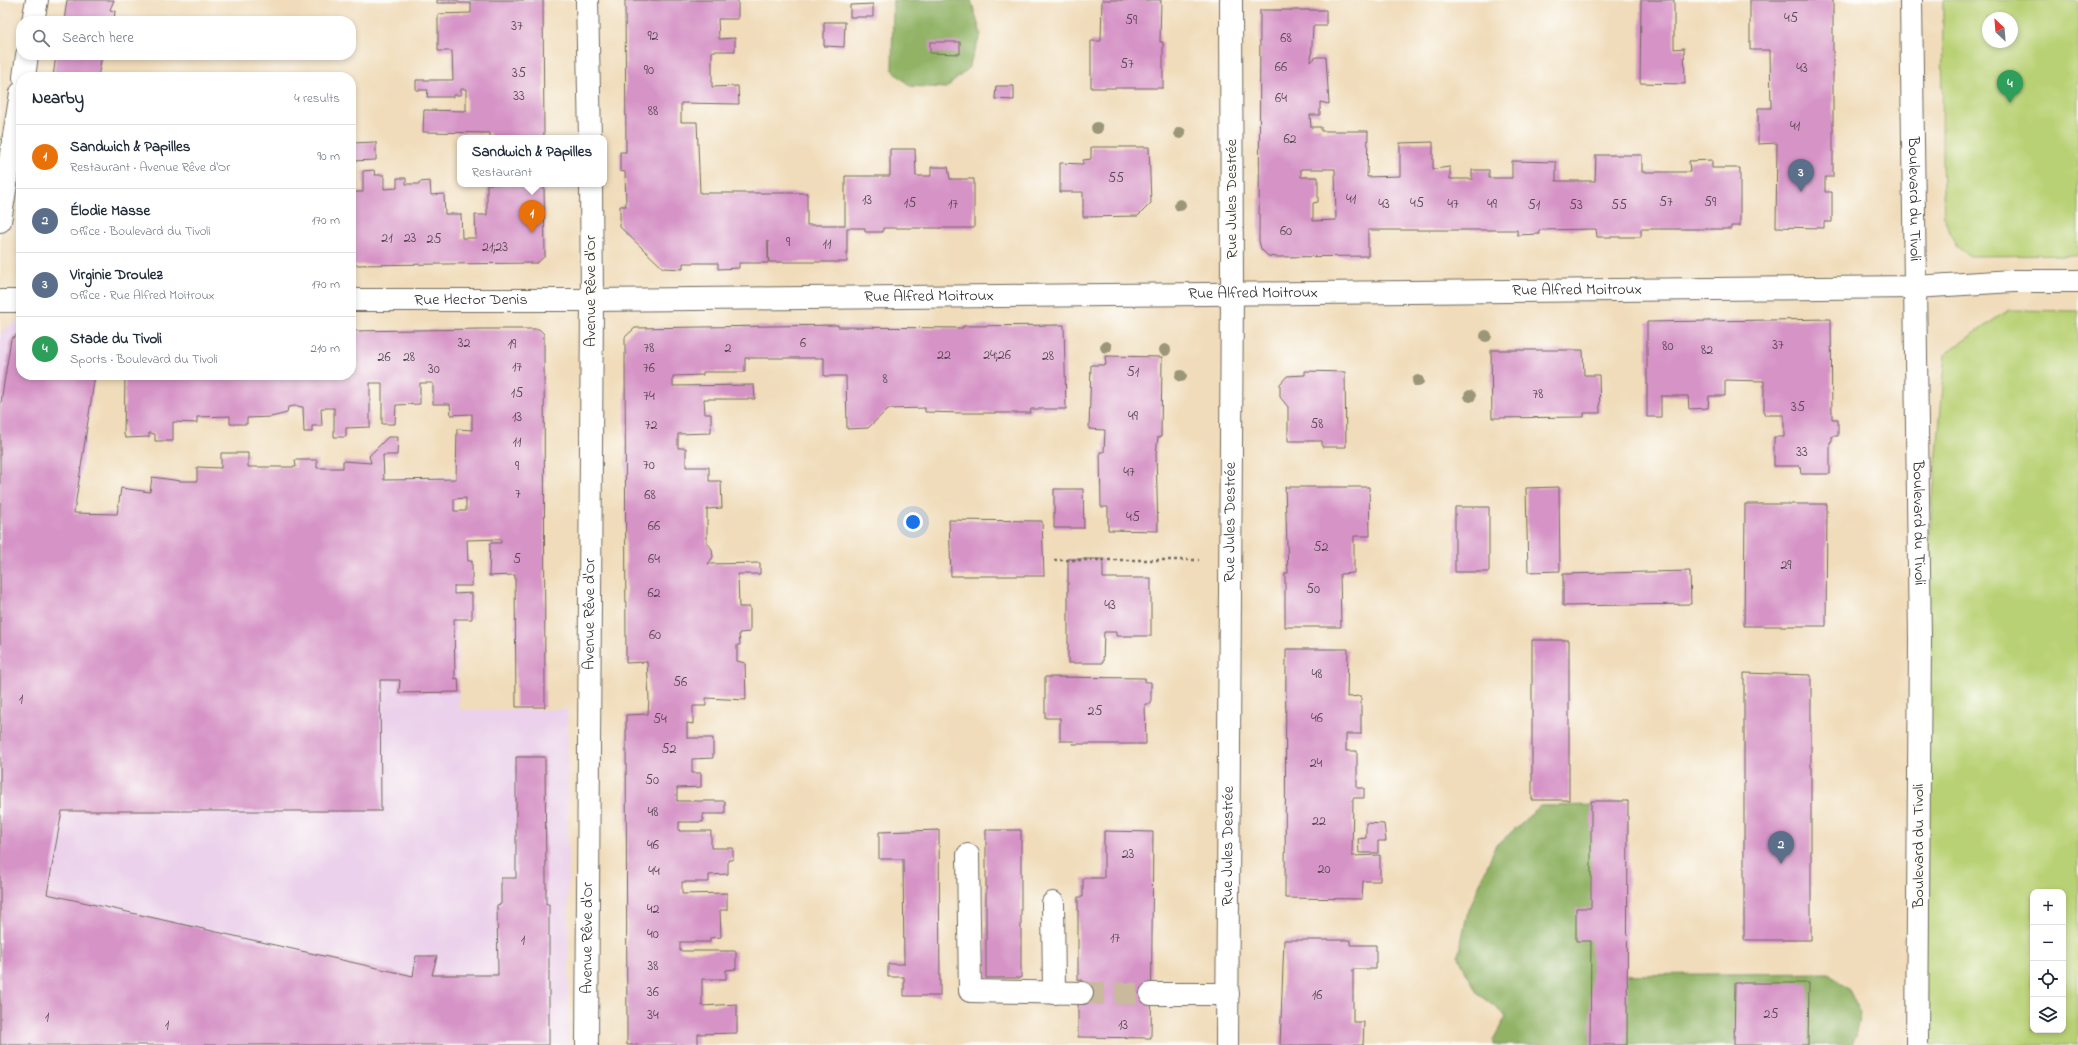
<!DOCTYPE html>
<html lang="en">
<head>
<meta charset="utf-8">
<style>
	body { margin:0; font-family:"Indie Flower",sans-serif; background:#f6f6f7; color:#1f2937 }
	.controls { position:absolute; right:12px; bottom:12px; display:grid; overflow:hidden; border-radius:8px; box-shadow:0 2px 6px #0003 }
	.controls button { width:36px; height:36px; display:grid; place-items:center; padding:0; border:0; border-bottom:1px solid #e0e1e3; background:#fff; color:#1f2937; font:20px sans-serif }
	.compass { position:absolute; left:1982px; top:12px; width:36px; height:36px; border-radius:50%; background:#fff; box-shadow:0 2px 6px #0003; rotate:334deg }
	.you { position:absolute; left:913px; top:522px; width:14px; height:14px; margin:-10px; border:3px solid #fff; border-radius:50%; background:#1a73e8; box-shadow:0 0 0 6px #1a73e833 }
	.badge { display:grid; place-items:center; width:26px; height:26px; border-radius:50%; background:#d1495b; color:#fff; font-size:13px; font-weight:700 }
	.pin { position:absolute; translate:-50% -33px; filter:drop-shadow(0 1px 2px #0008) }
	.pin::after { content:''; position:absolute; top:21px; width:14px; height:12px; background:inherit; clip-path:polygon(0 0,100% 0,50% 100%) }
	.popup { position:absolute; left:457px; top:135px; width:150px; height:52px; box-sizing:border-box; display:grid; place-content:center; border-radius:8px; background:#fff; filter:drop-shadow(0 1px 3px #0005); font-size:13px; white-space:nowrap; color:#747a83 }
	.popup b { font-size:15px; color:#1f2937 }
	.popup::after { content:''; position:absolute; left:50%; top:100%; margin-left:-8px; border:8px solid transparent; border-top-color:#fff }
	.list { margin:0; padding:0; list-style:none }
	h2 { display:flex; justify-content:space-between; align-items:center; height:52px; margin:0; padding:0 16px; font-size:17px }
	h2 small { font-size:13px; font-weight:400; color:#747a83 }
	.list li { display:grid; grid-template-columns:26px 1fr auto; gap:12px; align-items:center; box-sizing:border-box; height:64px; padding:0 16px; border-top:1px solid #e0e1e3 }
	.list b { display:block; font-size:15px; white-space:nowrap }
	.list p { margin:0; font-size:13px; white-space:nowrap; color:#747a83 }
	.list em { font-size:13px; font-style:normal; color:#747a83 }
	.icon { flex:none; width:22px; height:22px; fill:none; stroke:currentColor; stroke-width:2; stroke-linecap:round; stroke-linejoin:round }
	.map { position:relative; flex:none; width:2078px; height:1045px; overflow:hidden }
	.search { position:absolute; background:#fff; box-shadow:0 2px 6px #0003; left:16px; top:16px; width:340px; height:44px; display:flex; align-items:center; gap:10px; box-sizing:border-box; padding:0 14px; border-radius:16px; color:#747a83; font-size:15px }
	.panel { position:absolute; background:#fff; box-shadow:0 2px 6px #0003; left:16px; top:72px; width:340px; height:308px; border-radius:16px }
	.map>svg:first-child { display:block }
</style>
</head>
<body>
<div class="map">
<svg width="2078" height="1045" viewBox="0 0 2078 1045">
	<rect width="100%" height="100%" fill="#fdfcf7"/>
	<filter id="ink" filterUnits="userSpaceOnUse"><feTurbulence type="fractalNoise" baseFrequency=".025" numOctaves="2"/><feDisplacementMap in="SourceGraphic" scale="8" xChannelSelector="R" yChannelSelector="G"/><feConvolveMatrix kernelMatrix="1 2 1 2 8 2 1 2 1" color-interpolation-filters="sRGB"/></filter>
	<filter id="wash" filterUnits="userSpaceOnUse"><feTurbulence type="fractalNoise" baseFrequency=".012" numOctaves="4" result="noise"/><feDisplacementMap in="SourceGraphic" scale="16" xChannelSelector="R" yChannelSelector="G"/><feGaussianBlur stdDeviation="0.9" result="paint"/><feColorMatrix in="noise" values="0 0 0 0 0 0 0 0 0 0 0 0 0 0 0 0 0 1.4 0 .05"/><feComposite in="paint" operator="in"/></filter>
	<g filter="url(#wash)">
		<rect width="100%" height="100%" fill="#f0dcba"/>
		<path fill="#ebd1eb" d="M17,321H21V375H95L76,513L180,514L182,481L454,477L459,710L568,709L569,1045H0V337L2,330Z"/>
		<path fill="#b9d175" stroke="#727e50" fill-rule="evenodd" d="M1943,0H2078V255L1970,256L1956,246L1944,218L1942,163ZM1988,18H2012V42H1988Z
			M2008,310L2078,311V1045H1917L1920,639L1946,353ZM2033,892H2063V1030H2033Z"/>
		<path fill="#92b366" stroke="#5e6f48" d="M893,0H971L981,34L968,69L946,88L910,86L892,70Z
			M1600,805L1603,975L1829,973L1849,990L1861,1013L1856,1036L1851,1045H1493V1040L1506,1016L1477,993L1458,956L1467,915L1495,847L1540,806Z"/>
		<g id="blocks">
			<path fill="#d693c6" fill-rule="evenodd" d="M67,0H114L110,10L115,11L114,21H64Z
				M437,0H543L544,138H490V133L423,132L424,110L466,111V89H461V95H453V97H427L428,90H416V80H453L452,51H438V14L471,13V3H437Z
				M625,0H738V19H718L719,39L735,38V51H712V87L738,86L739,104L681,103V122H697L700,193H807V225H845V176H890V149H915L916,176H931V167H948L950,179H974V228H883V232H865V228H847V262H769L768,241V263H739V268L718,269V263H683V269L663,268L620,227V206H626L625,172L620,171V152H626Z
				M1102,0H1161L1160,42H1163V88H1091V41H1101Z
				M1641,0H1674V49L1684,48L1685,84L1640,83Z
				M1750,0H1833V177H1825V192H1832V222H1824V228L1776,227L1777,143L1758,144V108H1771L1770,50H1750Z
				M873,4V17H850V5Z
				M1260,10H1326V26H1313L1311,62L1316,57H1326L1329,104L1320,102V115H1310L1311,127H1321V131H1368L1367,177L1400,176V143L1433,142V169L1450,167V179H1472V170H1489V178H1512V161L1556,162V181H1595L1596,155H1642V172H1690L1689,161L1712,160V168H1740V226H1731V229H1641V237H1597L1596,229L1539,230L1540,234L1517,235V230H1368V256L1277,257L1268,256L1261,249L1259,241ZM1301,169H1335L1336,220L1313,221V203L1318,202V177H1301Z
				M824,22H845L844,47L824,46Z
				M930,42H960V54L930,53Z
				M56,55H102L98,77H53Z
				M996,86H1014V100L995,99Z
				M376,142V160L351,161V143Z
				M1091,147H1149L1151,203L1138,216L1083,217V192H1060V163L1083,164V160L1091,159Z
				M374,170L375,175H384V189L397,188V178H406V184H420L419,182L430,181L431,195L444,194L445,214H461L462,238H476L475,215H487V184H544L545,256L537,263L351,265V192H363V171Z
				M1831,319L1832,419H1838V436H1832V441L1830,442V474H1801L1800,466H1774V437H1784V415H1764V381L1725,380V396H1709L1708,408L1689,409L1688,396H1661V417H1647V322Z
				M838,325V327L963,328V326L1064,325L1066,409H1031L1030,413H963L925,412V408L888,409L868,428L847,429L846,376H824V358H745V372H703V375L673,376V386L754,385L755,399H704L705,414H711V433L678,434V448H686V467H709V481H721L722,508L707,509V543L712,549L713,557L708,564L760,563V574H738L739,607H750V632L739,633L740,645H737V661L745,663L746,700L706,698V706H693V724L687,723V738H713V758L692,759V773H701V787L677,788V801H725V814H703V822H679V831H711V848H733V860H728V874L709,875V882H682V894L727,893V910H720L721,937L710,938V942H680V951H736V969L726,970V979H702V1006L737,1004V1033L698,1034V1045H627L626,715L648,714L649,699L647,662L626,663L625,337L635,328Z
				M480,329H539L544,334L545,707H516L515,575L489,576L490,543H501V539L467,540L468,561H472V586H454V594L472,593V619H454L455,679L458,678L459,692L399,693L400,680H380L381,811H62L47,894L413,976L416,956H437L432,975H498L497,905L501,904V878H516V757H545L546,878V904H549V1045H0V408L11,339L21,332V375H95L74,513L117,514L121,488L150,492L152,477L181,481H197V467L221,468V453H248V467H296L295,460H317V468H343V461L371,463L369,456L388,437H398L397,455H383L384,480L456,479L457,429L472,430V414L451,415L450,404H433V383H420V404L396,405L395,424H382V383H370V427L346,428V437H334V408H321L322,426H312V432H304L303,407L295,406L288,407L287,413L271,417L247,418V424H230V416L197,417V423L173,422V441H155V434L149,433V437L126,438L124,435L125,375H351V331ZM466,498V511H454V499Z
				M1491,350H1583L1584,375H1599L1600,413H1584V417L1492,418Z
				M1105,356L1162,357L1161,437H1158L1156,453L1158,531L1108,530V507H1101L1100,452H1104L1105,430L1089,429L1091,365H1106Z
				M1305,371L1345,372L1346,447H1322V441H1288V407L1280,397V384L1287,376L1305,375Z
				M1285,487H1369L1370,536H1354V573L1340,574L1341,627H1285V573H1288Z
				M1559,487L1560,571L1528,572L1526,488Z
				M1054,489H1083L1084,528H1054Z
				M1745,504H1827L1826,626H1744Z
				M1455,507H1489V572H1455Z
				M949,520L1042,521L1044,576H951Z
				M1068,559H1103V578H1151V636H1116V632H1104L1103,663H1068Z
				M1690,571L1691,604L1563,606V574Z
				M1532,640H1569V800H1532Z
				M1286,649H1348L1347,697L1361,696V734H1346V751H1357V788H1364V798H1353L1352,856L1380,855V881H1363L1362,899L1285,898Z
				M1744,673L1811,675V940H1744Z
				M1045,677L1145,678V682H1151V704H1145L1146,744H1073L1074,741H1060V718H1045Z
				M1591,801H1628L1627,1045H1590L1591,941H1576V908H1591Z
				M1366,823L1384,824L1386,841H1378V853H1359L1358,839L1366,838Z
				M939,830L940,996H904V977H888V964H904L903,859H879V832Z
				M986,830H1021V978H986Z
				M1104,831L1153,832L1151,1038L1078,1037V998H1082V980H1078V897H1083V878H1104Z
				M1284,940H1350V945H1376V969H1353V1022H1364L1363,1045H1280Z
				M1735,983H1809L1808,1045H1734Z"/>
		</g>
	</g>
	<g filter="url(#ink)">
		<use href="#blocks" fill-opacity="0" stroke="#70695d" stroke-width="1"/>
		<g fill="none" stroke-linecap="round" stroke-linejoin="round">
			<path stroke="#c9b99d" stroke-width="22" stroke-dasharray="22 11" stroke-linecap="butt" d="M1082,993L1151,994"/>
			<defs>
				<g id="minor">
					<path d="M587,0L590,138"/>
					<path id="s1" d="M1911,0L1920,639L1917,1045"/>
					<path d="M33,21L37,0"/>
					<path d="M24,77L27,55"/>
					<path d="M0,221L21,93"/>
					<path id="s2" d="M351,300H592L1915,287L2013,281H2078"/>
					<path d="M0,301H21"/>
					<path d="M968,855L970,991L1082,993"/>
					<path d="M1053,903L1054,993"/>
					<path d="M1151,994H1228"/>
					<path id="s3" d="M587,1045L592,300L591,184"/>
					<path id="s4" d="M1227,1045L1232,293L1231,0"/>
				</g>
			</defs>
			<use href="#minor" stroke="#70695d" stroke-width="24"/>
			<path stroke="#70695d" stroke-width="2.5" stroke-dasharray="3 3" stroke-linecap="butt" d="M1054,560H1199"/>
			<use href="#minor" stroke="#fff" stroke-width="22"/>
		</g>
		<g fill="#9b9677">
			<circle cx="1097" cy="128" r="6"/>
			<circle cx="1180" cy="133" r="6"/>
			<circle cx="1180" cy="205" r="6"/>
			<circle cx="1486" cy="336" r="6"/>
			<circle cx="1106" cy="347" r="6"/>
			<circle cx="1165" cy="350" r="6"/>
			<circle cx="1181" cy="376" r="6"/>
			<circle cx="1418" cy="381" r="6"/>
			<circle cx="1470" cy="396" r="6"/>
		</g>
	</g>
	<g text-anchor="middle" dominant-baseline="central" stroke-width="3.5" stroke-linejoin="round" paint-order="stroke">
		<g font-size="14" fill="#564552">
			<text x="1791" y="18">45</text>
			<text x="1131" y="20">59</text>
			<text x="517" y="26">37</text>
			<text x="653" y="36">92</text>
			<text x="1286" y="38">68</text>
			<text x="1127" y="64">57</text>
			<text x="1281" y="67">66</text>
			<text x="1802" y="68">43</text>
			<text x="649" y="70">90</text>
			<text x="519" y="73">35</text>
			<text x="519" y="96">33</text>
			<text x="1281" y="98">64</text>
			<text x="653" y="111">88</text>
			<text x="1795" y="126">41</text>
			<text x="1290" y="139">62</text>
			<text x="1116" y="178">55</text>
			<text x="1351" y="199">41</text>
			<text x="867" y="200">13</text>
			<text x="1666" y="202">57</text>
			<text x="1710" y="202">59</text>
			<text x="910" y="203">15</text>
			<text x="1417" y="203">45</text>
			<text x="953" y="204">17</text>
			<text x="1384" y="204">43</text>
			<text x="1453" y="204">47</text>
			<text x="1492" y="204">49</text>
			<text x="1534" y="205">51</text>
			<text x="1576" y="205">53</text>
			<text x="1619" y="205">55</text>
			<text x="1286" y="231">60</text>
			<text x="387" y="238">21</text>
			<text x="410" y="238">23</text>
			<text x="434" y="239">25</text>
			<text x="788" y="242">9</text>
			<text x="827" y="244">11</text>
			<text x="495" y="247">21;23</text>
			<text x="464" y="343">32</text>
			<text x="803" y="343">6</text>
			<text x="512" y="344">19</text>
			<text x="1778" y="345">37</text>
			<text x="1668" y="346">80</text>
			<text x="649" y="348">78</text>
			<text x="728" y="348">2</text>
			<text x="1707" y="350">82</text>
			<text x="944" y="355">22</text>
			<text x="997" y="355">24;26</text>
			<text x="1048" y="356">28</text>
			<text x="384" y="357">26</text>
			<text x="409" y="357">28</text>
			<text x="517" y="367">17</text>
			<text x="649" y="368">76</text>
			<text x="434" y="369">30</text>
			<text x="1133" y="372">51</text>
			<text x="885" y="379">8</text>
			<text x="517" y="393">15</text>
			<text x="1538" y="394">78</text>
			<text x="649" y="396">74</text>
			<text x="1798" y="407">35</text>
			<text x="1133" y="416">49</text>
			<text x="517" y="417">13</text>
			<text x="1317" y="424">58</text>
			<text x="651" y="425">72</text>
			<text x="517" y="442">11</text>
			<text x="1802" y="452">33</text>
			<text x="649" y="465">70</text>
			<text x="517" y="466">9</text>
			<text x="1129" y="472">47</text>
			<text x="518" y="494">7</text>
			<text x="650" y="495">68</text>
			<text x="1133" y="517">45</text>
			<text x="654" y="526">66</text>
			<text x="1321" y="547">52</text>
			<text x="517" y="559">5</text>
			<text x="654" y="559">64</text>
			<text x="1786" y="565">29</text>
			<text x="1313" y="589">50</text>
			<text x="654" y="593">62</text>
			<text x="1110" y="605">43</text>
			<text x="655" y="635">60</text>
			<text x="1317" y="674">48</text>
			<text x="680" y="682">56</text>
			<text x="21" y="699">1</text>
			<text x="1095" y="711">25</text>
			<text x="1317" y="718">46</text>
			<text x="660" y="719">54</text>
			<text x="669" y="749">52</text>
			<text x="1316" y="763">24</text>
			<text x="652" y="780">50</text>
			<text x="653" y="812">48</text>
			<text x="1319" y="821">22</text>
			<text x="653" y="845">46</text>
			<text x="1128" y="854">23</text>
			<text x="1324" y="869">20</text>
			<text x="654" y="871">44</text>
			<text x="653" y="909">42</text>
			<text x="653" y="934">40</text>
			<text x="1115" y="938">17</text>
			<text x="523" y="940">1</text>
			<text x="653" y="966">38</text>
			<text x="653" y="992">36</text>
			<text x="1317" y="995">16</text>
			<text x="1771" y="1014">25</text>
			<text x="653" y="1015">34</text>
			<text x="47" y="1017">1</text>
			<text x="167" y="1025">1</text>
			<text x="1123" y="1025">13</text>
		</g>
		<g font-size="16" fill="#2b2b2b" stroke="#fdfcf7">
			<text transform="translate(1232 199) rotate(-90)">Rue Jules Destrée</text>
			<text stroke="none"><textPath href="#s1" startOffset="199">Boulevard du Tivoli</textPath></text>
			<text stroke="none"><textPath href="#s2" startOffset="1226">Rue Alfred Moitroux</textPath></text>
			<text transform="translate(591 291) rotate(-90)">Avenue Rêve d'Or</text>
			<text stroke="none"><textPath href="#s2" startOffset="902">Rue Alfred Moitroux</textPath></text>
			<text stroke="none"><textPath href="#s2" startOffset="578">Rue Alfred Moitroux</textPath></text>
			<text stroke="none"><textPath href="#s2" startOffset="120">Rue Hector Denis</textPath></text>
			<text stroke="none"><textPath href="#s1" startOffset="523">Boulevard du Tivoli</textPath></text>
			<text stroke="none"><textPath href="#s4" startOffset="523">Rue Jules Destrée</textPath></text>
			<text stroke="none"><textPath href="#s3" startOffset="431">Avenue Rêve d'Or</textPath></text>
			<text stroke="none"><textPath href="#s4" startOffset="199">Rue Jules Destrée</textPath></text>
			<text transform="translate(1919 846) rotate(-90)">Boulevard du Tivoli</text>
			<text stroke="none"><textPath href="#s3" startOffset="107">Avenue Rêve d'Or</textPath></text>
		</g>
	</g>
</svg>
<div class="controls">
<button>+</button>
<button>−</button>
<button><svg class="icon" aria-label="locate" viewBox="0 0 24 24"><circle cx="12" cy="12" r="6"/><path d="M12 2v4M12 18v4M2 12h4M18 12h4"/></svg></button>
<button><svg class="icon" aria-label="layers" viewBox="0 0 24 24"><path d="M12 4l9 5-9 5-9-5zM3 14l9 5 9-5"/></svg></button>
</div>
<svg class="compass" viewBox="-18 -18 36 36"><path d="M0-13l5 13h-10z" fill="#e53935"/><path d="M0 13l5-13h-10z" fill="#747a83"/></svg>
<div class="you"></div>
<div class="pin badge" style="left:532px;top:233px;background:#e8710a">1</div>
<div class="popup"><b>Sandwich &amp; Papilles</b>Restaurant</div>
<div class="pin badge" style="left:1781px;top:864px;background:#5c6f8a">2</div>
<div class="pin badge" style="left:1801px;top:192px;background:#5c6f8a">3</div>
<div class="pin badge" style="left:2010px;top:103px;background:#2e9e5b">4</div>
<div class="search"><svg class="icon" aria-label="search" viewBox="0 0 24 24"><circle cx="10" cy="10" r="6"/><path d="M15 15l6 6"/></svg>Search here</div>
<section class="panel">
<h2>Nearby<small>4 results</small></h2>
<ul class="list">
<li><span class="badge" style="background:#e8710a">1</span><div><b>Sandwich &amp; Papilles</b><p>Restaurant · Avenue Rêve d'Or</p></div><em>90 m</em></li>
<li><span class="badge" style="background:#5c6f8a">2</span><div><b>Élodie Masse</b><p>Office · Boulevard du Tivoli</p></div><em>170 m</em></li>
<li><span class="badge" style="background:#5c6f8a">3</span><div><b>Virginie Droulez</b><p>Office · Rue Alfred Moitroux</p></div><em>170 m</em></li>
<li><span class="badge" style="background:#2e9e5b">4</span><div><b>Stade du Tivoli</b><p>Sports · Boulevard du Tivoli</p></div><em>210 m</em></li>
</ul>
</section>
</div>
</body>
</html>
